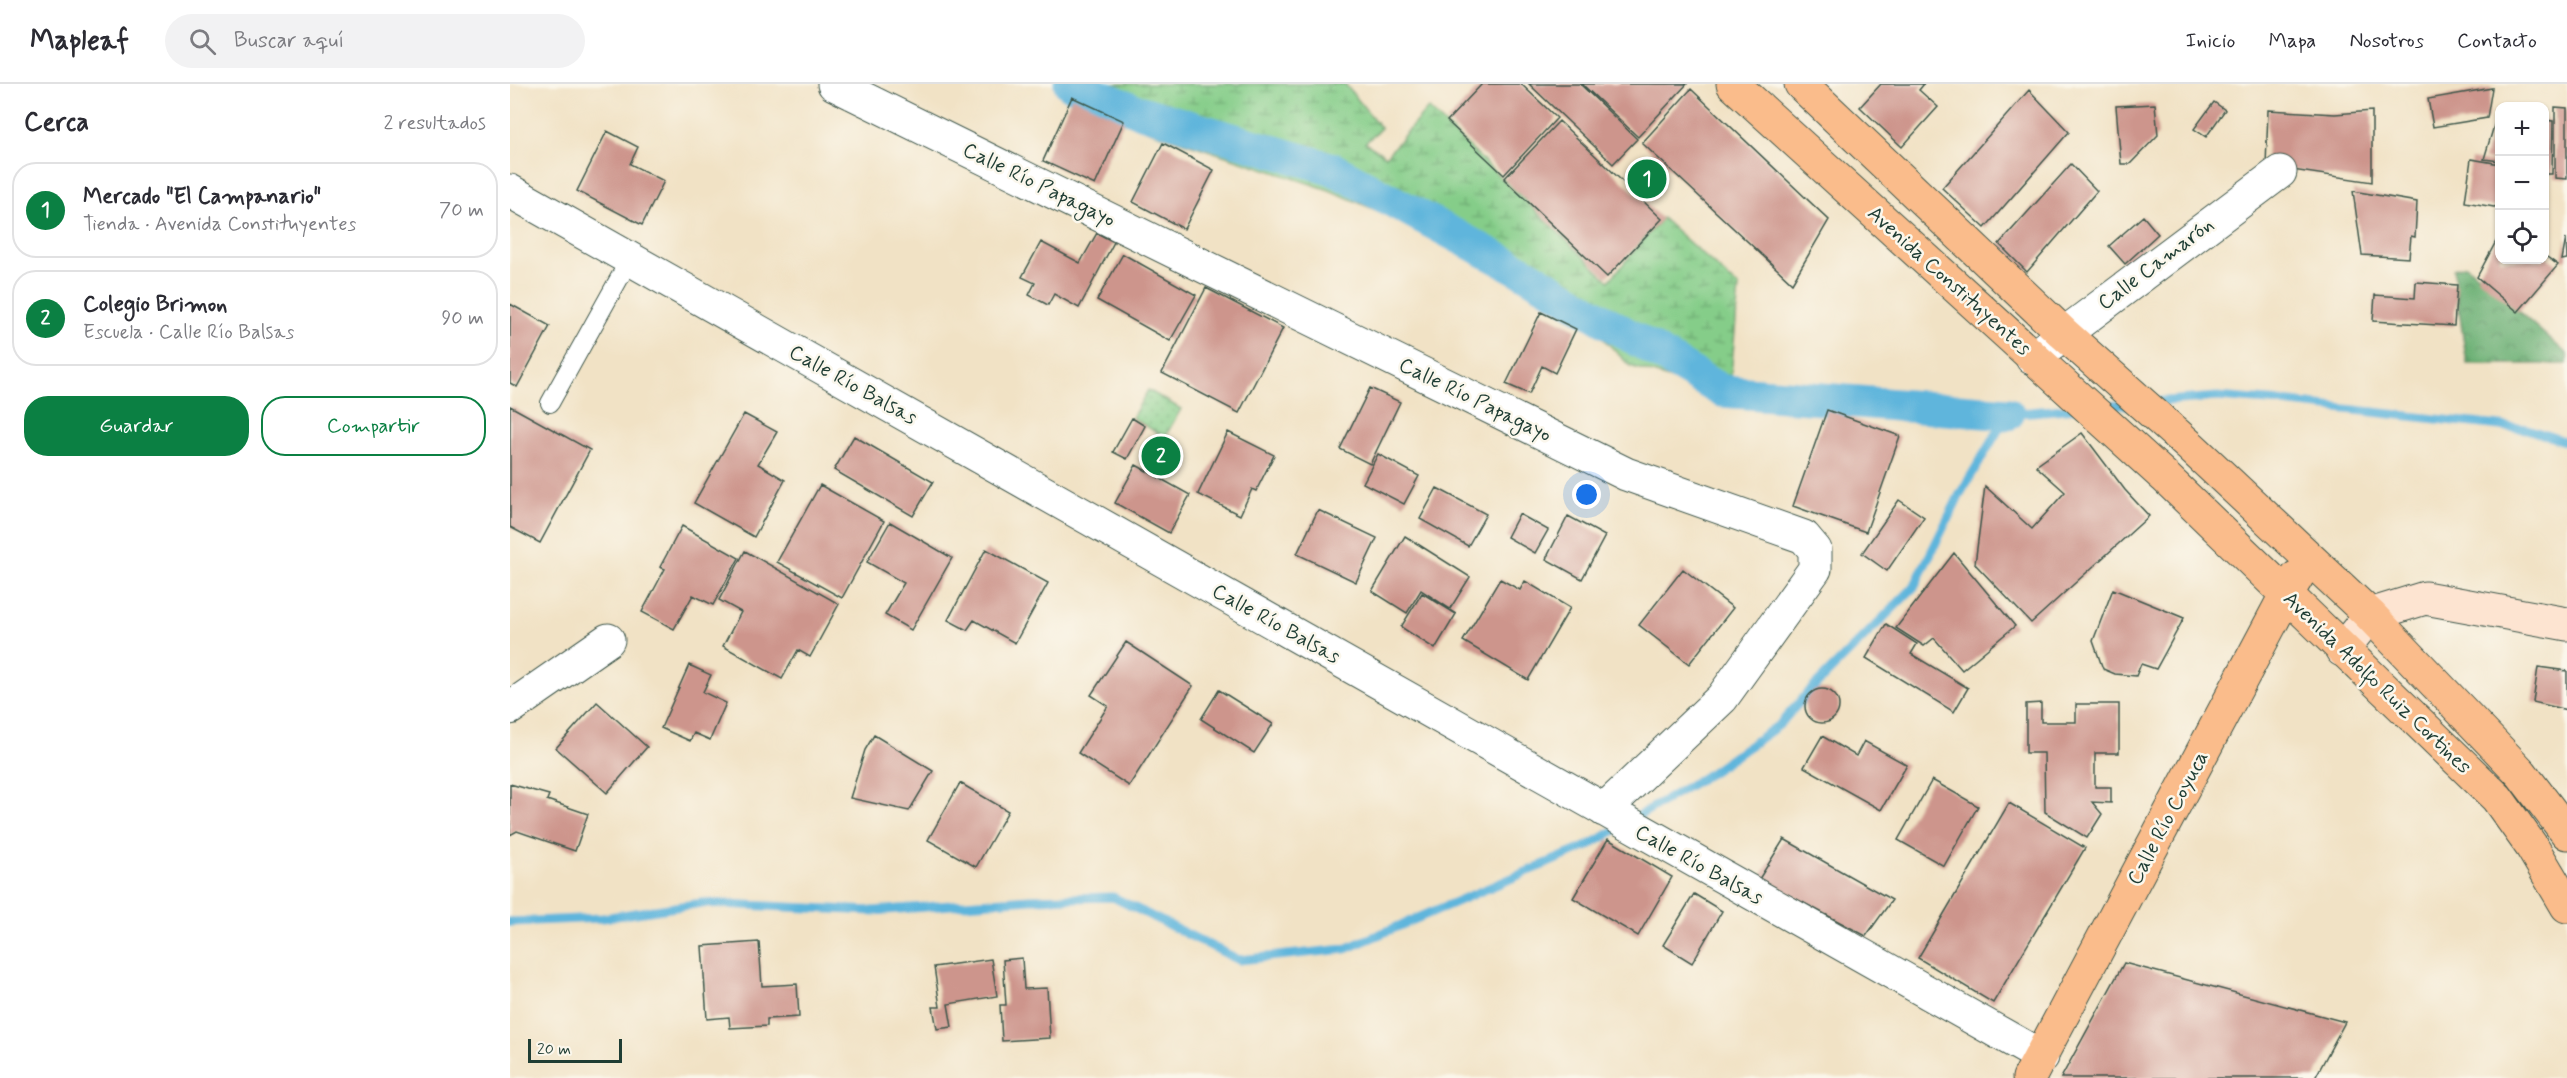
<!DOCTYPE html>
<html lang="es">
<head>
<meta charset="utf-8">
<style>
	body { margin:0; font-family:Mynerve,sans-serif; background:#f2f2f3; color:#2b2b33 }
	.controls { position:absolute; right:18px; top:18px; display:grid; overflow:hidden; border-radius:12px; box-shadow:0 2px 4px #0004 }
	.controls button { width:54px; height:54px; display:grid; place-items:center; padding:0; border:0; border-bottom:2px solid #e1e1e2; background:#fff; color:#2b2b33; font:30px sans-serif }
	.scale { position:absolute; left:18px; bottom:15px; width:94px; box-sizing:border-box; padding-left:6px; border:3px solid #1f3d34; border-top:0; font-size:16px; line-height:21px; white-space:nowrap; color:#1f3d34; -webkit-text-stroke:4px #fbf7ec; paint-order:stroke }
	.you { position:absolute; left:1077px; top:411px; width:21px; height:21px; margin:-15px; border:4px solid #fff; border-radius:50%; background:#1a73e8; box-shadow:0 0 0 9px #1a73e833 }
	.badge { display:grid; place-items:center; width:39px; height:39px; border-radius:50%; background:#0b8043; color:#fff; font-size:20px; font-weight:700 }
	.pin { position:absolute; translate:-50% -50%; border:3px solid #fff; box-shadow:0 2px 6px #0006 }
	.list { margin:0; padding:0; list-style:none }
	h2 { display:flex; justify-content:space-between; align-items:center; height:78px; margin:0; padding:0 24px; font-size:26px }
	h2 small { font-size:20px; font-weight:400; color:#7c7c81 }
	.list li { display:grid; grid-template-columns:39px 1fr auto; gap:18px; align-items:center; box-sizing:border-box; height:96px; margin:0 12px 12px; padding:0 12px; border:2px solid #e1e1e2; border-radius:24px }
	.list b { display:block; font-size:22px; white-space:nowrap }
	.list p { margin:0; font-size:20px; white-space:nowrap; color:#7c7c81 }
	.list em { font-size:20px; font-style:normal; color:#7c7c81 }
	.actions { display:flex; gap:12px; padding:18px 24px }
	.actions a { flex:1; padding:14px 0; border:2px solid #0b8043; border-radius:24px; text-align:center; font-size:21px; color:#0b8043 }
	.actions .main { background:#0b8043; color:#fff }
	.icon { flex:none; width:33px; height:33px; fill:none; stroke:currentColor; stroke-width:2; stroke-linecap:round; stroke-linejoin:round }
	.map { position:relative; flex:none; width:2057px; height:994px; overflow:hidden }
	header { display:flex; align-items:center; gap:36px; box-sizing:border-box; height:84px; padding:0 30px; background:#fff; border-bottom:2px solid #e1e1e2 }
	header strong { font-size:28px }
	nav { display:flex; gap:33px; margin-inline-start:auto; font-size:21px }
	.search { width:420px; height:54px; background:#f2f2f3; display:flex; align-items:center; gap:15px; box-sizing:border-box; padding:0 21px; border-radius:33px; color:#7c7c81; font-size:22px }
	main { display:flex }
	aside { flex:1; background:#fff }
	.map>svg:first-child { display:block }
</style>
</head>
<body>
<header>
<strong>Mapleaf</strong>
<div class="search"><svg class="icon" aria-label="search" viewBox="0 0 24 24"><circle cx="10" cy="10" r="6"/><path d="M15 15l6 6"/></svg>Buscar aquí</div>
<nav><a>Inicio</a><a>Mapa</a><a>Nosotros</a><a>Contacto</a></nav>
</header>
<main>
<aside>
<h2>Cerca<small>2 resultados</small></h2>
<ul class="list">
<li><span class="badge">1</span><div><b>Mercado &quot;El Campanario&quot;</b><p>Tienda · Avenida Constituyentes</p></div><em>70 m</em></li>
<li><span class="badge">2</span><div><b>Colegio Brimon</b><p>Escuela · Calle Río Balsas</p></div><em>90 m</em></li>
</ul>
<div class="actions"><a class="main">Guardar</a><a>Compartir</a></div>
</aside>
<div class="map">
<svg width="2057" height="994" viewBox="0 0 2057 994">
	<defs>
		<pattern id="forest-crowns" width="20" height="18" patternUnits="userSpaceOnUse" patternTransform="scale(1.5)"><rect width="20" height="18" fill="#6cb075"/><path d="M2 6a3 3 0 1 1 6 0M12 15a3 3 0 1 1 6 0" fill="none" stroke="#589061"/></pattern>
		<pattern id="wetland-marsh" width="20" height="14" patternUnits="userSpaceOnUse" patternTransform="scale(1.5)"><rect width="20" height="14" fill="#85cd89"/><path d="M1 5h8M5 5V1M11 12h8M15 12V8" fill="none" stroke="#6ca871"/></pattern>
		<pattern id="park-dots" width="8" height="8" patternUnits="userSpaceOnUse" patternTransform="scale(1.5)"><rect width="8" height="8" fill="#85cd89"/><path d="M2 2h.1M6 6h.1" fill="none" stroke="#6ca871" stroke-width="1.8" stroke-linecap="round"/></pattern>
	</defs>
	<rect width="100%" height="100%" fill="#fbf7ec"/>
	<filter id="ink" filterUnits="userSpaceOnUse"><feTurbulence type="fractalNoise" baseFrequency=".0167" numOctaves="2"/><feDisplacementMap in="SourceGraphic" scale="12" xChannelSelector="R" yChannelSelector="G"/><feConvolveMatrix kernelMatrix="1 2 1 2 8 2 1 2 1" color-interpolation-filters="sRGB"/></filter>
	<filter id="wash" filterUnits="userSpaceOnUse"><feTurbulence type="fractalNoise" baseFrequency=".008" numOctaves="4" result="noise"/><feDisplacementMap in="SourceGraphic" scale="24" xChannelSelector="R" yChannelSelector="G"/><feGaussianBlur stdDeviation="1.35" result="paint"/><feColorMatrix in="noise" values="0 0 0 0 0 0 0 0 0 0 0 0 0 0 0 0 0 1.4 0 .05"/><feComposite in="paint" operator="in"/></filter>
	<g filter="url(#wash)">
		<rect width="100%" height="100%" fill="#f1e2c5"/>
		<path fill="url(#forest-crowns)" stroke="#467654" stroke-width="1.5" d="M1956,181L2057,270V280H1957L1943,185Z"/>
		<path fill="url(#wetland-marsh)" stroke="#52855e" stroke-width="1.5" d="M571,0H835L871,44L855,59L876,72L918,24L1099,197L1152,134L1229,203L1219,313L1120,282L1081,242L974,172L819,106L637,46Z"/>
		<path fill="url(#park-dots)" stroke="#52855e" stroke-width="1.5" d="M638,306L671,325L655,353L622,334Z"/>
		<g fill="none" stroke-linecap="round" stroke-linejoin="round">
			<path stroke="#5fb5dc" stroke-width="9" d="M1643,318L1707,313L1772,318L2017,345L2057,358
				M1590,323L1621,320
				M1125,734L1202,688L1269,641L1295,612L1404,503L1450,410L1498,330L1567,324
				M0,838L93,834L192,819L363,827L520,815L603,813L729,876L835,865L1080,761L1110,743"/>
			<path stroke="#5fb5dc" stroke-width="33" d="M560,0L628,27L823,85L1015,189L1212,307L1498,330"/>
		</g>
		<g id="blocks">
			<path fill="#cd958c" d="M972,0H1011L1047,34L994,91L937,37Z
				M1019,0H1070L1127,55L1103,80Z
				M1072,0H1177L1128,53Z
				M1371,0H1414L1409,6L1428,23L1392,63L1350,23Z
				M1982,4L1977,34L1923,43L1918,15Z
				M1181,5L1319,136L1282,199L1132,59Z
				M1519,6L1559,48L1475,144L1432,104Z
				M562,13L614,37L585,101L533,77Z
				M1704,18L1715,26L1696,53L1684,45Z
				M1645,20L1648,51L1620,80H1611L1606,22Z
				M2045,23L2057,24V95L2045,94Z
				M1989,25L1990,77L1974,75Z
				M1758,26L1825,30L1862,27V98L1756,82Z
				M2034,36L2043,37L2042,90H2034Z
				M1049,37L1152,135L1097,193L994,95Z
				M97,47L128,63L120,80L154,97L132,141L67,107Z
				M653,59L704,86L674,145L623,118Z
				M1961,75L1990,80V121L1984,123L1955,118Z
				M1561,80L1587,107L1517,188L1489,160Z
				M1843,107L1907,118L1905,153L1901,152L1899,174L1852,171Z
				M1633,132L1648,150L1615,180L1599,162Z
				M587,149L604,158L569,224L544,210L538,221L519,211L525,199L512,193L531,158L570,179Z
				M1990,150V176H2034V171L2048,181L2008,228L1967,193Z
				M2056,154L2057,175L2052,176Z
				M613,170L686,211L660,257L587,216Z
				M1906,198L1947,201L1944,242L1863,237L1865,211L1905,214Z
				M696,204L773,244L729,329L652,289Z
				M0,220L40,242L7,303L0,299Z
				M1031,228L1066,245L1045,289L1032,282L1019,310L996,300Z
				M860,304L890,318L860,380L830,365Z
				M0,322L80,366L30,459L0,443Z
				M1317,326L1390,352L1356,448L1283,422Z
				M234,330L267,348L248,380L275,396L244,453L184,419Z
				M622,334L635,342L617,375L603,368Z
				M718,348L764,371L746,407L742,405L730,431L688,410Z
				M1572,349L1615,406L1639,432L1521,539L1465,480L1475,402L1522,445L1555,408L1526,382Z
				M344,352L423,398L403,432L324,386Z
				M868,370L909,392L894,420L853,399Z
				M626,381L680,411L659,449L605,419Z
				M310,401L374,437L332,514L267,478Z
				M927,404L976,430L958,462L910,435Z
				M1389,416L1414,433L1377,487L1352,469Z
				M808,426L867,454L846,498L787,470Z
				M1009,430L1038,446L1025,469L997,453Z
				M1058,432L1095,452L1072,495L1036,475Z
				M380,438L442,474L401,546L375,531L394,499L357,478Z
				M172,442L229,474L203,521L183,511L164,545L132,528L155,485L150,483Z
				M895,452L960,493L940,525L911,506L897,529L862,507Z
				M476,465L538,499L505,559L464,536L457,546L438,536Z
				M235,467L329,520L300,573L288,566L272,595L213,562L231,528L209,516Z
				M1444,469L1505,542L1452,586L1424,554L1414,562L1386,544Z
				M1173,485L1223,524L1179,580L1129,541Z
				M990,495L1010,506L1015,497L1060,524L1018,596L953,557Z
				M1603,505L1674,534L1646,585L1631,580L1626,592L1605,590L1593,585L1583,557Z
				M912,509L946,530L925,565L891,543Z
				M1376,540L1407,560L1401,570L1458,604L1444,628L1356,574Z
				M616,558L683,602L619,702L568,669L598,622L581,611Z
				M179,581L201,591L193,608L216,619L200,656L184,649L180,657L151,644Z
				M2028,583L2057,587V626L2023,618Z
				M1295 622a17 17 0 1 1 34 0a17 17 0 1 1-34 0Z
				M709,606L763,640L744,669L691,635Z
				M87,618L137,663L97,709L46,664Z
				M1531,619V638H1566V620H1609V669H1585V703H1601V719L1582,718L1592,730L1577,754L1535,728L1534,669H1516V620Z
				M364,651L423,687L399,727L340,714L355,666Z
				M1312,652L1346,672L1354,657L1397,681L1371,726L1294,683Z
				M1422,696L1468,722L1434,782L1388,756Z
				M450,699L498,727L466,783L418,756Z
				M0,700L39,711L37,716L78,730L65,767L7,747L0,751Z
				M1499,719L1575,764L1483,919L1408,874Z
				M1098,755L1162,793L1128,852L1063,814Z
				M1274,755L1382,816L1356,852L1249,795Z
				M1184,810L1212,827L1182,879L1153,861Z
				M249,858L252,902L287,900L289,933L257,935V942L220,944L219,933L197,935L192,862Z
				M512,874L514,905L537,904L540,954L492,957L490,921H496L493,876Z
				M481,875L487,912L438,920L442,943L427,945L423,923H430L424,883Z
				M1614,879L1835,938L1805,994H1551Z"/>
		</g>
	</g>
	<g filter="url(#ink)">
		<use href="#blocks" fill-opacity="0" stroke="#3e564a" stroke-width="1.5"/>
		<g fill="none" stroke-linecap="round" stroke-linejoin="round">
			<defs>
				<path id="lane" d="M40,319L120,175"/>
				<path id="street" d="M324,0L1116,390L1294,453L1305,466V485L1212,614L1094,726
					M0,107L1532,973
					M1522,274L1770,88
					M0,624L98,556"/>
				<path id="secondary" d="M1832,566L1860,531L1915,514L2057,540"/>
				<path id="primary" d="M1223,0L1655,393L1987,714L2022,763L2057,822
					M1291,0L1553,249L1681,363L1860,531L2011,689L2057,749
					M1519,994L1776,511L1787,493"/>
			</defs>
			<use href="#lane" stroke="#3e564a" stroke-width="20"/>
			<use href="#street" stroke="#3e564a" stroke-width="35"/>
			<use href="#secondary" stroke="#3e564a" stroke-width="35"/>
			<use href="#primary" stroke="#3e564a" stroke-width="35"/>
			<use href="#lane" stroke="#fff" stroke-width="18"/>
			<use href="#street" stroke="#fff" stroke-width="33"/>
			<use href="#secondary" stroke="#fde4d1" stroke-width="33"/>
			<use href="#primary" stroke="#fabc8b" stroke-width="33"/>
		</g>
	</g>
	<g text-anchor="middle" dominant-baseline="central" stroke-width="5" stroke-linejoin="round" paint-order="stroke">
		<g font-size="21" fill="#1f3d34" stroke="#fbf7ec">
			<text transform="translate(529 101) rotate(26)">Calle Río Papagayo</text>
			<text transform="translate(1646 180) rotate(-37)">Calle Camarón</text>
			<text transform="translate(1439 197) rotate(42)">Avenida Constituyentes</text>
			<text transform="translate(343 301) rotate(29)">Calle Río Balsas</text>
			<text transform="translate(965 316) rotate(26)">Calle Río Papagayo</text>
			<text transform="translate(766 540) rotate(29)">Calle Río Balsas</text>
			<text transform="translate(1867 599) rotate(44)">Avenida Adolfo Ruiz Cortines</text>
			<text transform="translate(1658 734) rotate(-62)">Calle Río Coyuca</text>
			<text transform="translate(1189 781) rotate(29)">Calle Río Balsas</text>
		</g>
	</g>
</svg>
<div class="controls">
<button>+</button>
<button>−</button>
<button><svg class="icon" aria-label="locate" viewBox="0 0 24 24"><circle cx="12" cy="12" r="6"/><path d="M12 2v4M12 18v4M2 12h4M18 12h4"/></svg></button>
</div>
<div class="scale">20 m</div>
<div class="you"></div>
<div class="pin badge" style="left:1137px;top:95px">1</div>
<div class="pin badge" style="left:651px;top:372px">2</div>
</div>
</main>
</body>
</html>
